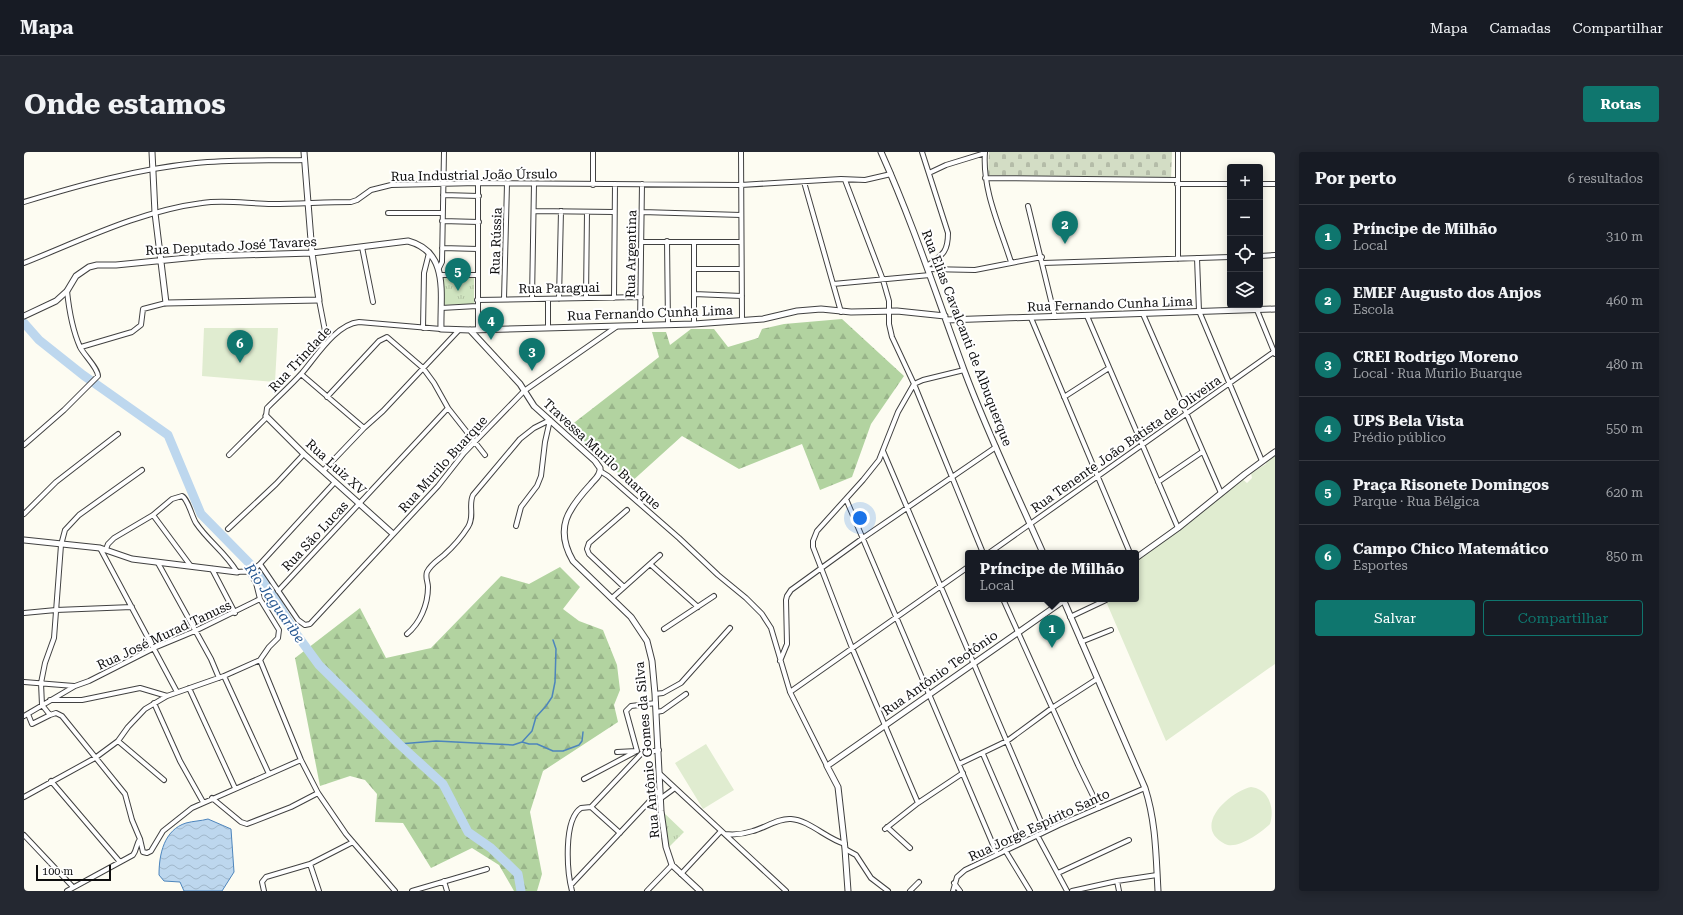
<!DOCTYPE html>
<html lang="pt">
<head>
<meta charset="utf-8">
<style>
	body { margin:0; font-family:"Roboto Serif",serif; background:#242831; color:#f1f3f6 }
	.controls { position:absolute; right:12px; top:12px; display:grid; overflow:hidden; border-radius:4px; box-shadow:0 2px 10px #0003 }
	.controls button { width:36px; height:36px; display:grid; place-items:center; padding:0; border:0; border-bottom:1px solid #363941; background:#171b24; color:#f1f3f6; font:20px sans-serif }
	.scale { position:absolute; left:12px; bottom:10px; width:75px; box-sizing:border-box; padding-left:4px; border:2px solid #0e0e0e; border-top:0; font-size:11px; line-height:14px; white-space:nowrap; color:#0e0e0e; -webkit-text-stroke:3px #fff; paint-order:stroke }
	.you { position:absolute; left:836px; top:366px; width:14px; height:14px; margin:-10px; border:3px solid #fff; border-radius:50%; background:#1a73e8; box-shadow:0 0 0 6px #1a73e833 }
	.badge { display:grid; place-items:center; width:26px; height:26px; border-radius:50%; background:#0f766e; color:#fff; font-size:13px; font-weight:700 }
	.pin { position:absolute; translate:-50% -33px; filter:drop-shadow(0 1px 2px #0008) }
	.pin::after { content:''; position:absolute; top:21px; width:14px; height:12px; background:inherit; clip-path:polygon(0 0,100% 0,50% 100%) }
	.popup { position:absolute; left:941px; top:398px; width:174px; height:52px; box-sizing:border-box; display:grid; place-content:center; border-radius:4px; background:#171b24; filter:drop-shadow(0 1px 3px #0005); font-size:13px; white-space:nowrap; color:#9ea1a6 }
	.popup b { font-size:15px; color:#f1f3f6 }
	.popup::after { content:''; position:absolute; left:50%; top:100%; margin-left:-8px; border:8px solid transparent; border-top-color:#171b24 }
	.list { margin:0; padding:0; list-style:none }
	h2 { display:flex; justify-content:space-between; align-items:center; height:52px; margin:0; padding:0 16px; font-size:17px }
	h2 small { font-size:13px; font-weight:400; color:#9ea1a6 }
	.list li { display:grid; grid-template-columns:26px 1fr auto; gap:12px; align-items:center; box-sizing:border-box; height:64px; padding:0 16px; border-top:1px solid #363941 }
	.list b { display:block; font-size:15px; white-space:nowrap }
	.list p { margin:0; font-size:13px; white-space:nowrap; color:#9ea1a6 }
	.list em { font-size:13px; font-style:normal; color:#9ea1a6 }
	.actions { display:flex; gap:8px; padding:12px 16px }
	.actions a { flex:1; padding:9px 0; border:1px solid #0f766e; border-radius:4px; text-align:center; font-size:14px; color:#0f766e }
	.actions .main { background:#0f766e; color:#fff }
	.icon { flex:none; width:22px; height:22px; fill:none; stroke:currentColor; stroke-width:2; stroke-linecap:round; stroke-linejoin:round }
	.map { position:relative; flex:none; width:1251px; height:739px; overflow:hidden; border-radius:4px }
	header { display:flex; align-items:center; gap:24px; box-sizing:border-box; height:56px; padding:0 20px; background:#171b24; border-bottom:1px solid #363941 }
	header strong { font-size:19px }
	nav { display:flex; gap:22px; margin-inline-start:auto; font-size:14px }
	.intro { display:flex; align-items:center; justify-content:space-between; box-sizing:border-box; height:96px; padding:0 24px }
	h1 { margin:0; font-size:28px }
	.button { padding:10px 18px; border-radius:4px; background:#0f766e; color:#fff; font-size:14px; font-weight:700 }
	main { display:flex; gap:24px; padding:0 24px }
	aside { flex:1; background:#171b24; border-radius:4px; box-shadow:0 2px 10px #0003 }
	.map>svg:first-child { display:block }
</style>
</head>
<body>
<header>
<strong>Mapa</strong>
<nav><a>Mapa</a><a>Camadas</a><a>Compartilhar</a></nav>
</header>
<div class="intro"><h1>Onde estamos</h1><a class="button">Rotas</a></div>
<main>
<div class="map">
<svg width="1251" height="739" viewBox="0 0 1251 739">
	<defs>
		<pattern id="forest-firs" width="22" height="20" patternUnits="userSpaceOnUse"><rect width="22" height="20" fill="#b2d3a0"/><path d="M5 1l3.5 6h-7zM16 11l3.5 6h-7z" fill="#98b489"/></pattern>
		<pattern id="cemetery-stones" width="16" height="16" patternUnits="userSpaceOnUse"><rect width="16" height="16" fill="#d3ddc5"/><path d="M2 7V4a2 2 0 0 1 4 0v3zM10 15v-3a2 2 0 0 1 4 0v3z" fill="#b4bca8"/></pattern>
		<pattern id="park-tufts" width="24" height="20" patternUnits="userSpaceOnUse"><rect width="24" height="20" fill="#cfe4bf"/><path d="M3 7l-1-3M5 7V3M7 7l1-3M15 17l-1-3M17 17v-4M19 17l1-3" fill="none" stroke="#b1c2a3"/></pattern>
		<pattern id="water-waves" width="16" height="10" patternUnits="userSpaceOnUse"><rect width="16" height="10" fill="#bdd7ee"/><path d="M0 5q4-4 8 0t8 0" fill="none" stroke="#a1b7cb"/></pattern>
	</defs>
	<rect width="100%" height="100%" fill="#fdfcf2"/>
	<path fill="url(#forest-firs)" d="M818,167L880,224L847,272L828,325L796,338L778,292L715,317L658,284L606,331L542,277L635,205L628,180H642L646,193L667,177H690L704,195L734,186L738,177L760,172Z
		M536,415L556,435L539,457L555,469L579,478L593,513L596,538L590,553L594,570L519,619L506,660L518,722L513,739H490L475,713L448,696L407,716L379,671L351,670L353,642L341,628L326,624L296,634L271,506L336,456L362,506L407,496L477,424L505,432Z"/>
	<path fill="url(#cemetery-stones)" d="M965,0H1148L1147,28L964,23Z"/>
	<path fill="url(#park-tufts)" d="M419,126H450V152L419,153Z
		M638,659L660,680L643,697Z"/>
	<path fill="#e0ecd0" d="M180,176H254L251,230L178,224Z
		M1251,302V512L1142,589L1081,447H1112V407L1217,326L1223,331L1228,326L1227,321L1242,312L1243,307Z
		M682,592L710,638L679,657L651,611Z
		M1227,635C1245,637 1251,656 1246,672C1237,681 1213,698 1201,692C1167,675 1205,640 1227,635Z"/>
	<path fill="url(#water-waves)" stroke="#4d85bc" d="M184,667L207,677L210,720L198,739H160L156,730L140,729L135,723C135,702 140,678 162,671C169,669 177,669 184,667Z"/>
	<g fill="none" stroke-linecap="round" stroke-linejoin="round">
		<path stroke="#4d85bc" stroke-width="1.5" d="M498,590L505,592H513L529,599H539L555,593L558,589L559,580
			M375,592L412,589L489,593L498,590L508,579L512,565L522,554L528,545L531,530L532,497L529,488"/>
		<path stroke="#bdd7ee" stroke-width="9" d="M0,171L15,188L59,223L144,283L177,362L231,417L244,435L273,483L295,513L375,592L419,632L444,680L467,696L494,722L497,739"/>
		<defs>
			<path id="minor" d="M569,0V33
				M717,0L718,168
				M898,0L924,81C924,101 918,103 903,114
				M961,0C958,38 976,75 987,110
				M1154,0V107
				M905,21L922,13L961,1
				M961,26L1153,28
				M821,28L859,128L865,149V172L868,185L890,232L959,401
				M780,30L817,160
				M1153,32H1206
				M1236,32H1251
				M419,43L455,44
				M0,50C56,33 113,17 172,11C208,7 245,9 281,8
				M1004,54L1031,165
				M510,59L590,60
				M618,60L717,63
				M364,61H418
				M418,69L455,70
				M643,89L644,172
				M617,90H717
				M338,95L349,150
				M418,96L454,97
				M1236,104L1251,103
				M1173,106L1175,159L1238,309
				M0,111C58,88 116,59 178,51C201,47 225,52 248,52C274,52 301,50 327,50L333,48L347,38L367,33L454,31L717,33L817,27L841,28L867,22
				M1019,111L1206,105
				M415,116L418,110L420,0
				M670,117H717
				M904,117L951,118L1018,105
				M416,123H454
				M809,132L906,123
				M670,142L718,144
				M562,146L563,60
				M590,146L591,32
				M480,147L483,32
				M508,147L510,32
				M535,147L537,59
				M295,148L301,179L298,194
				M453,148L617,145
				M417,156L453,154
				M1233,158L1251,202
				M1119,162L1197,341
				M1063,164L1154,376
				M1007,166L1106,401
				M670,172V90
				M616,173L618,32
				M399,176L400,121L405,101
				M524,176V147
				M454,178V31
				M57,195L108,180L117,173L119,157L142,151
				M277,222L340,276
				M303,245L355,189L363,185L399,216L410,231L424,256L461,303
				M1040,245L1085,216
				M242,264L243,256C255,244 267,233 278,221C292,205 312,172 335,170L417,177
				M0,293L40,258L74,224C74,216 60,203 56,195C48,177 45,158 43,139
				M859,299L1021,679
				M205,303L243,265
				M118,318L55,363L41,378L37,393L30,486L21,511L17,531L18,553L26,563L32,561L38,564L101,642L108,668L116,687L119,700L123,701L127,699L139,679L168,656L277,608
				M299,319L340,276L359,259L435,178
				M576,319L584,324L655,386L694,423L722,446L738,462L747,476L766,540L803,614
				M1134,330L1178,300
				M822,347L973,702
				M0,362L32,330L94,282
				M129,363L166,413
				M492,374L497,355L513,334L517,324L521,290L526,268
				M204,377L252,332L280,302
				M76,396L153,540
				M82,397L84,392L90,386L129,363L148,347L158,344C164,347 168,365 172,371C184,389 202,401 213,420L228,419L236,412L311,330
				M965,401L1251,199
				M134,411L187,507L195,526
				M236,412L274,468L281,473L286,472L414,334L440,301L500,239L592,175
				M626,412L674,455
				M188,417L211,461
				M600,435L565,402L563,397L565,391L603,358
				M254,439L424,256
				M588,446L636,403
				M979,447L1054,613L1075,656
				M0,461L32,458L108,455
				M1046,465L1082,448
				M640,477L690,444
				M383,482C396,471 404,453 404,435C404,430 401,425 403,420C407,412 413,409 420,403C430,394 437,386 444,375C451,364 444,353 449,343L496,287L510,276L526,268
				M1057,490L1087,478
				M236,508L277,608L294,641L322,682L371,739
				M756,509L763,492L762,448L763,444L767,438L839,386L972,295
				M200,524L245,622
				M0,530L50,534
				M165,536L211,636
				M766,540L944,415
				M631,542L639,541L657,531L706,476
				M26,548H58L116,536L143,544
				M130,551L156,609L179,650
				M632,560L638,559L662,542
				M4,562L8,572L26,563
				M0,564L51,534L65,529L130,496L171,479L236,447
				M94,589L104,575L121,557L143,544L200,524L236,508L245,495L254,486L255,478L236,447L232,431L225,420
				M593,600L613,599L602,559L607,554L632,551
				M959,602L997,690
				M935,612L983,589L1028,556L1073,527
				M636,622L762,739
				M560,627L611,600
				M27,629L96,710
				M0,645L71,606L94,589L140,628
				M188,646L217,670L223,672L267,655L294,641
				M636,647L651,636
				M894,651L828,496L789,395V389L793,379L839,328L855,308L874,260L890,232L899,228L940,218
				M567,655L596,681
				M863,675L886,696
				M861,677L894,651L939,621
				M701,682C710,683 720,682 729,679C741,676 754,666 767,667C785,668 803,687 821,692
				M0,683L49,735
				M1013,683L1043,739
				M821,697L832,703L847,726L864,739
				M981,698L1006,739
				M286,712L295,739
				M1034,721L1105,688
				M657,722L697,679
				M420,729L423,739
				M1093,729L1095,739
				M930,731L936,739
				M547,733L636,638
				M43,739L109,703C113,698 112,692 116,687
				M240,739L238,730L242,725L286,712L329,690
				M388,739L463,717
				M548,739C543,720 539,668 557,656L567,655L617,602L635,598
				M623,739L648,713
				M886,739L895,730
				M929,739L933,725L941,718L1035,673L1121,636
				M1048,739L1093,729L1133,723"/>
			<path id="tertiary" d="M128,0L131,61L142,151L295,148L288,101L280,0
				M857,0C889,71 913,145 940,218C963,280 992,340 1019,401
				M0,164L32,149L43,139L52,124L65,115L73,113H92L183,104L288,101L384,89C426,100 416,143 417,177L446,178L670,172L739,167L773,159L797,157L827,160L873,159L921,164
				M922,168L1251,157
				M446,178L496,232L510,254L571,309L576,316C577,323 571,327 567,332C544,357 530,376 549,409L607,465L623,489L628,509L631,542L637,659L642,695L648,713L676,739
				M242,264L280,302L368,381
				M0,388L76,396L108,407L213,420
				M1112,406L1154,376L1221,322L1251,300
				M1039,447L1121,636C1132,670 1132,704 1134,739
				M824,739L821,697L814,635L803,614L1042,447"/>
		</defs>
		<use href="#minor" stroke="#414141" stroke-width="6"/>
		<use href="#tertiary" stroke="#414141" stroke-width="7"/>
		<use href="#minor" stroke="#fff" stroke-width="4"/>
		<use href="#tertiary" stroke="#fff" stroke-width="5"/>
	</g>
	<g text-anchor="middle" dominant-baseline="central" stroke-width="4" stroke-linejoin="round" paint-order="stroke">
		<g font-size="13" fill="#0e0e0e" stroke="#fff">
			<text transform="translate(450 23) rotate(-1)">Rua Industrial João Úrsulo</text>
			<text transform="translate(472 89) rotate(-88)">Rua Rússia</text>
			<text transform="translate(207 94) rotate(-3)">Rua Deputado José Tavares</text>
			<text transform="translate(607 102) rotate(-89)">Rua Argentina</text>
			<text transform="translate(535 136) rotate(-1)">Rua Paraguai</text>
			<text transform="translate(1086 152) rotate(-2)">Rua Fernando Cunha Lima</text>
			<text transform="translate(626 161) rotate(-2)">Rua Fernando Cunha Lima</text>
			<text transform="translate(943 186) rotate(69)">Rua Elias Cavalcanti de Albuquerque</text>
			<text transform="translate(276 207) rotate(-47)">Rua Trindade</text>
			<text transform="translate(1102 292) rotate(-35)">Rua Tenente João Batista de Oliveira</text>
			<text transform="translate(578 302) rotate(43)">Travessa Murilo Buarque</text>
			<text transform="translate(419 312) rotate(-48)">Rua Murilo Buarque</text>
			<text transform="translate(312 315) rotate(42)">Rua Luiz XV</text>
			<text transform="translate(291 384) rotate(-47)">Rua São Lucas</text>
			<text transform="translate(140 483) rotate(-25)">Rua José Murad Tanuss</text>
			<text transform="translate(916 521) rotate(-35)">Rua Antônio Teotônio</text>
			<text transform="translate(623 598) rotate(-95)">Rua Antônio Gomes da Silva</text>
			<text transform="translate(1015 673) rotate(-25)">Rua Jorge Espírito Santo</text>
		</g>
		<g font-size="14" font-style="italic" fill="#275891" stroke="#fff">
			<text transform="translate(251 451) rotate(55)">Rio Jaguaribe</text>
		</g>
	</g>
</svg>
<div class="controls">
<button>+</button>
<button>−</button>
<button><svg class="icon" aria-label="locate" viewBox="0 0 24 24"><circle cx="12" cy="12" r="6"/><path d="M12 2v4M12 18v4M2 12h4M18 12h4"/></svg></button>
<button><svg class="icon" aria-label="layers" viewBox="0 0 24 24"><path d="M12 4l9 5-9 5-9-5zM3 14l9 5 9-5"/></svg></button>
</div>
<div class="scale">100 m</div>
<div class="you"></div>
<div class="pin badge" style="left:1028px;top:496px">1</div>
<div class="popup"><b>Príncipe de Milhão</b>Local</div>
<div class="pin badge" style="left:1041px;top:92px">2</div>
<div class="pin badge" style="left:508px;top:219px">3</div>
<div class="pin badge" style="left:467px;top:188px">4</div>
<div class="pin badge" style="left:434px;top:139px">5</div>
<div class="pin badge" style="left:216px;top:211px">6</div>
</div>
<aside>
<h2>Por perto<small>6 resultados</small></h2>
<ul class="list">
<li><span class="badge">1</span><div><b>Príncipe de Milhão</b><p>Local</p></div><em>310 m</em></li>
<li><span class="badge">2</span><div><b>EMEF Augusto dos Anjos</b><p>Escola</p></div><em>460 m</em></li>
<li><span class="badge">3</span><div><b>CREI Rodrigo Moreno</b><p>Local · Rua Murilo Buarque</p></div><em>480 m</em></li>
<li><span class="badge">4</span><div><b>UPS Bela Vista</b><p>Prédio público</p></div><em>550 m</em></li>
<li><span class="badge">5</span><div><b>Praça Risonete Domingos</b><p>Parque · Rua Bélgica</p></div><em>620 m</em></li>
<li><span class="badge">6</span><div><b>Campo Chico Matemático</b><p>Esportes</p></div><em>850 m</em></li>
</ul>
<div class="actions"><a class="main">Salvar</a><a>Compartilhar</a></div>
</aside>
</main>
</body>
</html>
